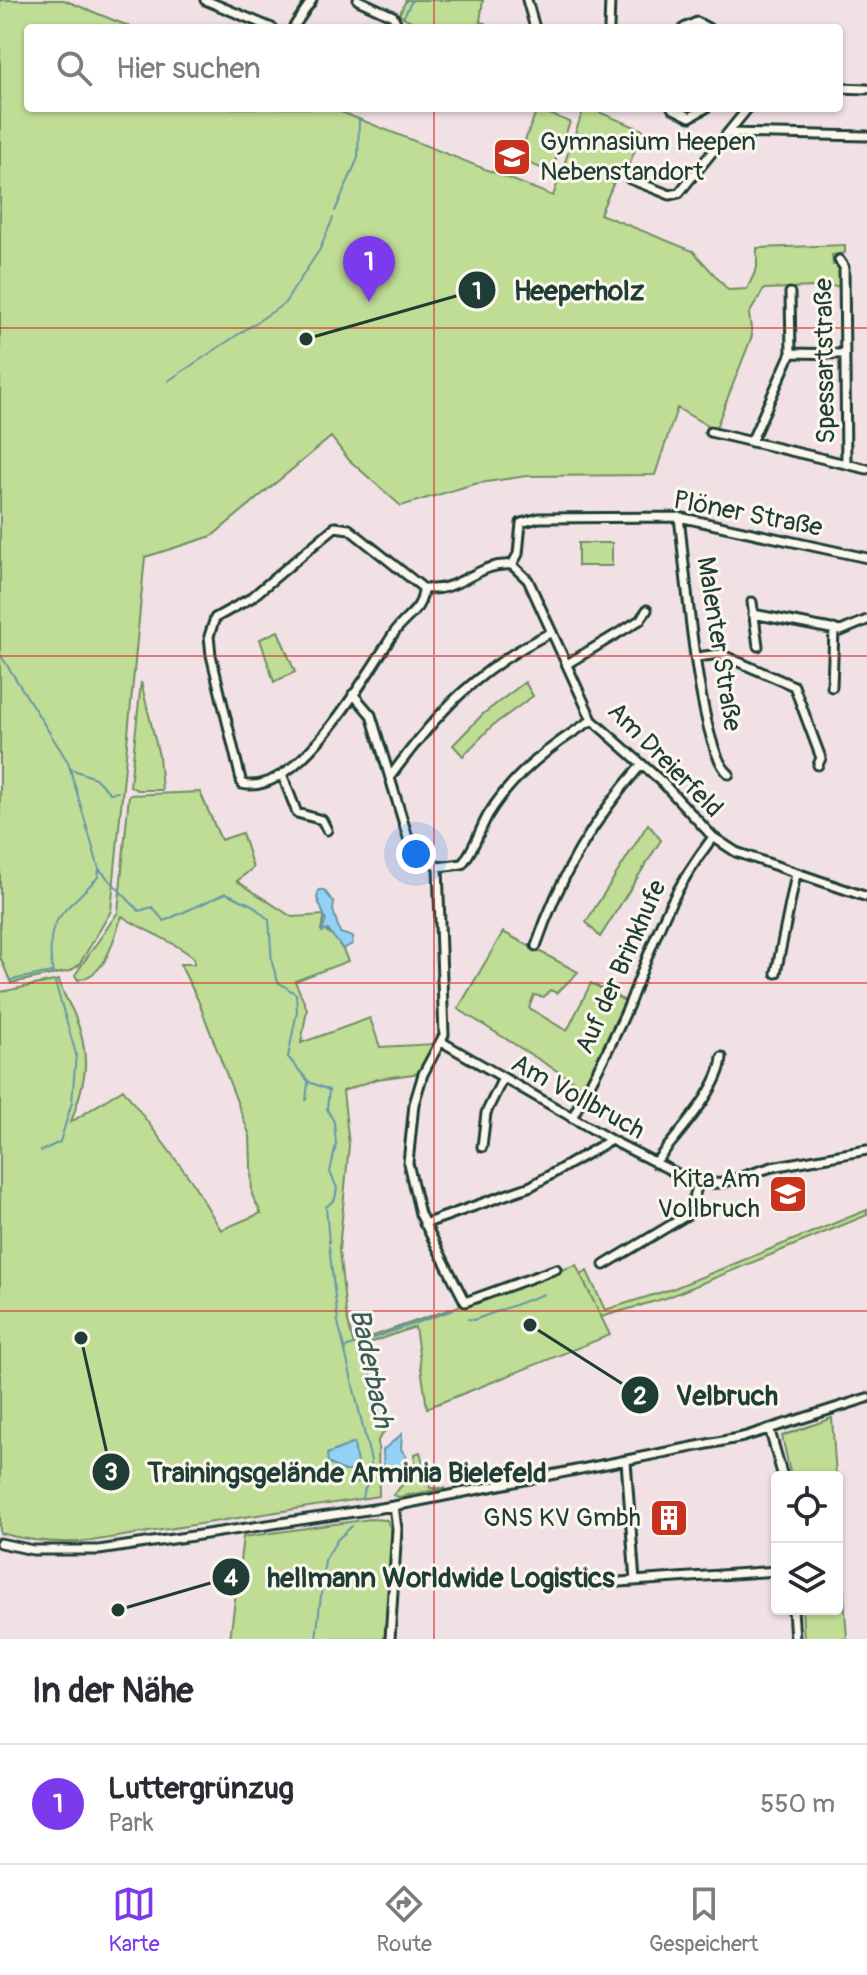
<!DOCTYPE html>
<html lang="de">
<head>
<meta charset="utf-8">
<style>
	body { margin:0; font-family:Pangolin,sans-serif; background:#f7f7f7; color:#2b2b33 }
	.controls { position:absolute; right:24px; bottom:24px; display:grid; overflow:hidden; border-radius:8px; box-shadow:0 2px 6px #0004 }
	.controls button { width:72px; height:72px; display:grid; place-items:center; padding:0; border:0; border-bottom:2px solid #e1e1e2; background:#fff; color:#2b2b33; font:40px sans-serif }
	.you { position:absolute; left:416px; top:854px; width:28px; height:28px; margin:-20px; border:6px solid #fff; border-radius:50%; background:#1a73e8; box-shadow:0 0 0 12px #1a73e833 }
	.badge { display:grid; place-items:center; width:52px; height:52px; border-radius:50%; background:#7c3aed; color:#fff; font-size:26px; font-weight:700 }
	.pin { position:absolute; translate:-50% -66px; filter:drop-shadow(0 2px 4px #0008) }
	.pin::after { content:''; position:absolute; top:42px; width:28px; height:24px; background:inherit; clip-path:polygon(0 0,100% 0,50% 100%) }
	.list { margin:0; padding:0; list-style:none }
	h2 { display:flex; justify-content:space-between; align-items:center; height:104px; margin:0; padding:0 32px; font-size:34px }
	h2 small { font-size:26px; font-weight:400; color:#7c7c81 }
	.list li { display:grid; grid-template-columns:52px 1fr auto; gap:24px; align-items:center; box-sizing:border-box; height:120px; padding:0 32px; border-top:2px solid #e1e1e2 }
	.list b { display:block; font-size:30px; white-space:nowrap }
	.list p { margin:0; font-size:26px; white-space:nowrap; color:#7c7c81 }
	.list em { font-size:26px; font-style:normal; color:#7c7c81 }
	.icon { flex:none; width:44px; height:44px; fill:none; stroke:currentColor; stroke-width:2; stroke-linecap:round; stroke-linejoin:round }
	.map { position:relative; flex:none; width:867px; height:1639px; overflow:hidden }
	.search { position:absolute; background:#fff; box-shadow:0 2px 6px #0004; left:24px; right:24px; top:24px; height:88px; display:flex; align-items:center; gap:20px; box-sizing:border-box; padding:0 28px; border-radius:8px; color:#7c7c81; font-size:30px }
	.sheet { height:224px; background:#fff }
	nav { display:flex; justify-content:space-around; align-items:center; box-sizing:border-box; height:112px; border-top:2px solid #e1e1e2; background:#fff; font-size:22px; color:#7c7c81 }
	nav a { display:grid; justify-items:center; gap:4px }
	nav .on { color:#7c3aed }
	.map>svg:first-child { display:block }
</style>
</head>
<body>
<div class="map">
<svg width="867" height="1639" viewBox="0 0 867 1639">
	<rect width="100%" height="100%" fill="#f1e1e4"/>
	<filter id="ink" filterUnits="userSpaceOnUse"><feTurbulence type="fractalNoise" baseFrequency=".0125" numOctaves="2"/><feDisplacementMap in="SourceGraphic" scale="16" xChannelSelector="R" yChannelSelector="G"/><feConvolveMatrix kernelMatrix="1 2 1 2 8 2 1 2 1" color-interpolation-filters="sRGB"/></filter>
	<g filter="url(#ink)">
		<path fill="#c0dd95" stroke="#708d64" stroke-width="2" d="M0,0H64L133,28H28V108H331L553,196L584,108H589L643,130L625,175L618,173L600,214L693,251L728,290L747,289L757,268V248L845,245V253L832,255L833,265H841V286L764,289L749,314L752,336L715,430L677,408L655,475L526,476L474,484L401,506L349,460L331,437L212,536L145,557L111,911L79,965L70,971L11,983L0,957Z
			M406,0H483L480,22L485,23V28H425L399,15Z
			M537,109L570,122L551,172L518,159Z
			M578,543H612V566H578Z
			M278,631L295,672L274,682L260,639Z
			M141,682L159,756L162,790H137L130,786Z
			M525,682L533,696L492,726L463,756L453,745L483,714Z
			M200,792L221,840L242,833L253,868L237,881L292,917L325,915L321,930C333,930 344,950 348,961L295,981L307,1009L301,1043L370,1018L380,1047L434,1044L420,1073L377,1079L343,1091L349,1145L339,1250L346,1313L353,1343L576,1265L610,1335L427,1408L415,1327L366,1344L379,1415L391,1423L378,1440L379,1496L91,1541C61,1544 29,1541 0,1533V992L59,980C62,994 69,1002 74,1014C92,1057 86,1080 71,1122L123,1089L191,1180L221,1230L261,1213L252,1195L250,1136L198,1000L180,964H194V958C173,940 145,932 122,916C111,943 109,973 78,980L75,975L118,912L129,795Z
			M648,824L661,840L600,937L586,922Z
			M503,932L578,972L557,993L550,990L544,997L534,995L529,1008L567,1031L591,983L625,1001L583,1087L458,1009Z
			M867,1210V1215L666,1298L601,1317L581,1275L587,1271L605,1310L672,1289Z
			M832,1418L836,1477H791L782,1436Z
			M420,1452L430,1488H446L399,1497L393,1495L415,1471V1454Z
			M837,1495L847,1639H804L802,1609H837Z
			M370,1519L387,1520L392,1533L385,1639H230L243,1537Z"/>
		<path fill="#94d2f5" stroke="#6596a8" stroke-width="2" d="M319,890H324L334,903L333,910L340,933L353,937L352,944L343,949L328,930L322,932L326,920L317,898Z
			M402,1434L401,1449L406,1456L408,1471L389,1472L384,1479L383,1450Z
			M354,1443L358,1471H344L328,1463L327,1454Z"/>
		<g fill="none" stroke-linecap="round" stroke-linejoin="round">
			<path stroke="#6596a8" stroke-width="2" d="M404,16L412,0
				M335,211L358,158L359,120
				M168,381L284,304L320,249L333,218
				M0,654L68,762L99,869L139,911L152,907L164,921L226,893L252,905L269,920L272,963L278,982L296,994L297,1011L288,1057L309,1082L329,1090L327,1109L334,1122L336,1144L330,1172L337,1188L335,1199L326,1207L329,1243
				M71,769L95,778L110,793L118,792
				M53,975C43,916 62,916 98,877L99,870
				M11,980L52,972
				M306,1100L308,1083
				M41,1151L60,1142L72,1102L76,1054L55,982
				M329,1246L338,1322L371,1461V1473L362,1497
				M468,1319L474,1320L544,1294
				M345,1348L453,1310
				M357,1472L358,1483
				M316,1639L325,1560L337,1540L352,1526"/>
			<defs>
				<path id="minor" d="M205,0L272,28
					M358,0L393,16L399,28
					M527,0L535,28
					M293,28L312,0
					M609,28L610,0
					M684,28L697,22L708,28
					M839,88L867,89
					M672,108L690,117L706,108
					M728,133L867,136
					M630,179L670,195L679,193L748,108
					M839,260L844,267L846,464
					M791,353L844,354
					M710,432L867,469
					M751,442L791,353L790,293
					M679,517C685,563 698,750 729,774
					M512,565L528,580L592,720L661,781L713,837L736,852L867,897
					M512,565L518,554L521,523L539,518L679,517L867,558
					M423,588L349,529L335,527L251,598L215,618L209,636L211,655L242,784C298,798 368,672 394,633C405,616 423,611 423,588C458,595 478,561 512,565
					M752,602L758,646
					M753,614L841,631L867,620
					M697,657L720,654L794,686L821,758L818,765
					M567,664L640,620L647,610
					M832,687L834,629
					M353,694L371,715L409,841L438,867L444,1035L423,1074L414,1104L408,1163L420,1214L465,1302L556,1269
					M282,774L297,813L322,820L327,830
					M390,777C438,711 477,669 552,632
					M438,867L462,864C474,850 479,831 488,815C513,774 552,745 592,720
					M536,946C560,876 593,820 642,764
					M776,973L796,874
					M442,1042L611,1140L698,1184L722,1183L772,1167L867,1150
					M572,1118C592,1080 614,1042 630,1002C656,935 668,896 713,837
					M482,1147L486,1113L503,1078
					M655,1163C675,1136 720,1090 722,1057
					M424,1224L531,1186L611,1140
					M604,1265L689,1214L698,1184
					M770,1431L783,1477
					M626,1461L635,1581
					M0,1543L33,1550H99L394,1506L743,1437L867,1398
					M591,1584L777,1571
					M793,1609L795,1639
					M390,1639L397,1529L394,1506"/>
			</defs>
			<use href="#minor" stroke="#1f3d34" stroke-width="13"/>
			<use href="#minor" stroke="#fbf7ec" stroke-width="7"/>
		</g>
	</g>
	<path fill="none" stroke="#d62828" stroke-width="2" stroke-opacity="0.55" d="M434,0V28M434,108V1639M0,328H867M0,656H867M0,983H867M0,1311H867"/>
	<defs>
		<symbol id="school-square" viewBox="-11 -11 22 22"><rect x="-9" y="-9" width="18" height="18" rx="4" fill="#c8321e" stroke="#fbf7ec"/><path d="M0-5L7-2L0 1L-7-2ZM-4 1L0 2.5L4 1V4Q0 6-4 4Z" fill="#fff"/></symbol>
		<symbol id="building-square" viewBox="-11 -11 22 22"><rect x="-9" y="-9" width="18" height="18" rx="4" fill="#c8321e" stroke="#fbf7ec"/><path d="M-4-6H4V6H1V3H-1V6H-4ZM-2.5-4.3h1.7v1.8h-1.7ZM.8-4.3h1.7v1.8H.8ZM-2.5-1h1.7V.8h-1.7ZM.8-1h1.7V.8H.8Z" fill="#fff"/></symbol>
	</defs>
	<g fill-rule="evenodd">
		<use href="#school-square" x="490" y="135" width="44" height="44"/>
		<use href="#school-square" x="766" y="1172" width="44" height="44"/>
		<use href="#building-square" x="647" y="1496" width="44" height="44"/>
	</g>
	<g text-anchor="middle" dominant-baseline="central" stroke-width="6" stroke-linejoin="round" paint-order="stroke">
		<g font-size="26" fill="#1f3d34" stroke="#fbf7ec" text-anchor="end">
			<text x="540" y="142" text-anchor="start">Gymnasium Heepen<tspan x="540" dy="30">Nebenstandort</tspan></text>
			<text x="760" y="1179">Kita Am<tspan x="760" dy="30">Vollbruch</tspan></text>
			<text x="641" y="1518">GNS KV Gmbh</text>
		</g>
		<g font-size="26" fill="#1f3d34" stroke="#fbf7ec">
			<text transform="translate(825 361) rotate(-91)">Spessartstraße</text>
			<text transform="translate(748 514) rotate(11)">Plöner Straße</text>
			<text transform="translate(719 644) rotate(81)">Malenter Straße</text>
			<text transform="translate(665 760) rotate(45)">Am Dreierfeld</text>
			<text transform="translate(621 967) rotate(-66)">Auf der Brinkhufe</text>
			<text transform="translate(578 1097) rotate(29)">Am Vollbruch</text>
		</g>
		<g font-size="28" font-style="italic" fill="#365b5b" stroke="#fbf7ec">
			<text transform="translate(371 1368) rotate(78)">Baderbach</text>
		</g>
	</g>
	<path fill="none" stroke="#1f3d34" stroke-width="3" d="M306 339L477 290M530 1325L640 1395M81 1338L111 1472M118 1610L231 1577"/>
	<g fill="#1f3d34" stroke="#fbf7ec" stroke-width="3">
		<circle cx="306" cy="339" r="8"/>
		<circle cx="530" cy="1325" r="8"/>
		<circle cx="81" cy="1338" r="8"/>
		<circle cx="118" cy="1610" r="8"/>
		<circle cx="477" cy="290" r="20"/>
		<circle cx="640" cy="1395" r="20"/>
		<circle cx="111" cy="1472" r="20"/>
		<circle cx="231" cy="1577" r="20"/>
	</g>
	<g font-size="24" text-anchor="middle" font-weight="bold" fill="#fff">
		<text x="477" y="299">1</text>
		<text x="640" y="1404">2</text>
		<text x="111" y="1480">3</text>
		<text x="231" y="1586">4</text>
	</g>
	<g font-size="28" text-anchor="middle" font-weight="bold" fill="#1f3d34" stroke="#fbf7ec" stroke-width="6" stroke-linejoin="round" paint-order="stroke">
		<text x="579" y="300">Heeperholz</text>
		<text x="727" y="1405">Velbruch</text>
		<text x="347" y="1482">Trainingsgelände Arminia Bielefeld</text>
		<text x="441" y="1587">hellmann Worldwide Logistics</text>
	</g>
</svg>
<div class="controls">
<button><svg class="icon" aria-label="locate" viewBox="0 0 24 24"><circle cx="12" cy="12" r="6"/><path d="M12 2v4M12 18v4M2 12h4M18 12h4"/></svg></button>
<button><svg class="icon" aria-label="layers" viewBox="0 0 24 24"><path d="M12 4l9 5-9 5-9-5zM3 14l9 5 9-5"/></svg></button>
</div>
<div class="you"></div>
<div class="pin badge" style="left:369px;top:302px">1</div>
<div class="search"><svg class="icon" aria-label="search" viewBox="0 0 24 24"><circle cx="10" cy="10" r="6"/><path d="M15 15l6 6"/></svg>Hier suchen</div>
</div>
<section class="sheet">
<h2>In der Nähe<small></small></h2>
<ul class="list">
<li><span class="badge">1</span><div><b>Luttergrünzug</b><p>Park</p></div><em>550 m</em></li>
</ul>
</section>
<nav>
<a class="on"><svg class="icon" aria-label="map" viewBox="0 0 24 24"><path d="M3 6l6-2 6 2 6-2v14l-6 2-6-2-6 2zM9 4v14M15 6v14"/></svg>Karte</a>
<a><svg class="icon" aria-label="directions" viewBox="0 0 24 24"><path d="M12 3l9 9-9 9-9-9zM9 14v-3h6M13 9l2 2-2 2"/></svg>Route</a>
<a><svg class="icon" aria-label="saved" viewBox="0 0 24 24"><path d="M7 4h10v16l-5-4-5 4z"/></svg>Gespeichert</a>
</nav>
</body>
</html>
